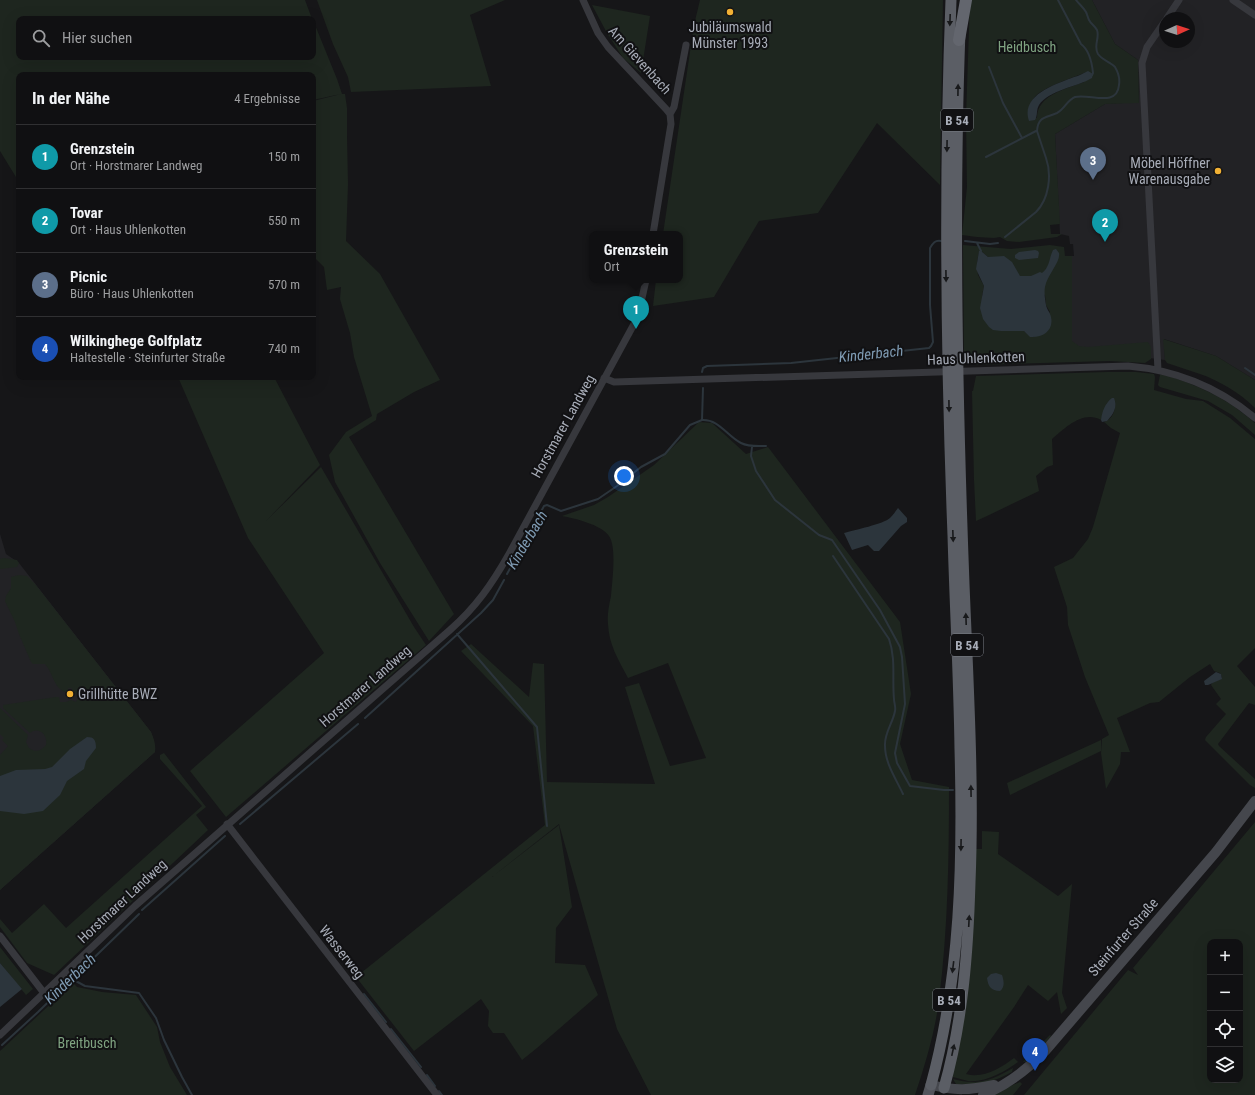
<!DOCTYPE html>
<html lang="de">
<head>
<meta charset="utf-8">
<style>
	body { margin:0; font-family:"Roboto Condensed",sans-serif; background:#19191b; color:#f1f3f6 }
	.controls { position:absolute; right:12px; bottom:12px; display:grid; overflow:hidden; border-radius:8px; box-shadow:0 4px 16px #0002 }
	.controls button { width:36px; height:36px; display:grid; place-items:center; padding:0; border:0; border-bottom:1px solid #303032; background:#101012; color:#f1f3f6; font:20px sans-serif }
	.compass { position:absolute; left:1159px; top:12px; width:36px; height:36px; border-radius:50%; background:#101012; box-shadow:0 4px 16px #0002; rotate:87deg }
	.you { position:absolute; left:624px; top:476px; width:14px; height:14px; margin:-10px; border:3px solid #fff; border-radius:50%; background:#1a73e8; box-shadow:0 0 0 6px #1a73e833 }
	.badge { display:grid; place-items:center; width:26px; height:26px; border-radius:50%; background:#0b8043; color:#fff; font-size:13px; font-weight:700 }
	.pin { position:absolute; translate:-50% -33px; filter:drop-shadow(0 1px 2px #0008) }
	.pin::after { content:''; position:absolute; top:21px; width:14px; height:12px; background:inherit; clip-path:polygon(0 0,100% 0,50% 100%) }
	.popup { position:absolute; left:589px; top:231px; width:94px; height:52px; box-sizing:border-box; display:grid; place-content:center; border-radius:8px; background:#101012; filter:drop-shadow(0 1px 3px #0005); font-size:13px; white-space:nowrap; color:#9c9d9f }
	.popup b { font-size:15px; color:#f1f3f6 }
	.popup::after { content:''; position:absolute; left:50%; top:100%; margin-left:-8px; border:8px solid transparent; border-top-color:#101012 }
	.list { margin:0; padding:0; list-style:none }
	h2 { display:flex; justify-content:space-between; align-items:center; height:52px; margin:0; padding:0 16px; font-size:17px }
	h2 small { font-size:13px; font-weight:400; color:#9c9d9f }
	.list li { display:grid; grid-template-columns:26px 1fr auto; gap:12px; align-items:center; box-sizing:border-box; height:64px; padding:0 16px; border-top:1px solid #303032 }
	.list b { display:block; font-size:15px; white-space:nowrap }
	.list p { margin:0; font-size:13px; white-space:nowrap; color:#9c9d9f }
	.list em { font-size:13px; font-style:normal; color:#9c9d9f }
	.icon { flex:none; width:22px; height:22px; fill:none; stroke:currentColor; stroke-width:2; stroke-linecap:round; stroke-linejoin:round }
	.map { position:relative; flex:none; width:1255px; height:1095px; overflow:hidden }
	.search { position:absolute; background:#101012; box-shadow:0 4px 16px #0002; left:16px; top:16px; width:300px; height:44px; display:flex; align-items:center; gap:10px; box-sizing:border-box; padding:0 14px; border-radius:8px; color:#9c9d9f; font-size:15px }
	.panel { position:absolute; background:#101012; box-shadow:0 4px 16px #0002; left:16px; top:72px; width:300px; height:308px; border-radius:8px }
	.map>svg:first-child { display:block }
</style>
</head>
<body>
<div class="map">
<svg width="1255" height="1095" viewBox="0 0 1255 1095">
	<rect width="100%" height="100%" fill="#161618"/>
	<path fill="#222225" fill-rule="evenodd" d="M1092,0H1255V380L1216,356L1164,339L1165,360L1126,355L1072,353V256H1074L1073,244H1070L1069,236L1060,234L1055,134L1105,104L1139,102L1138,60L1115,44ZM1165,18H1189V42H1165Z
		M0,534L6,554L19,563L151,732L154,741L155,749V752L0,890Z"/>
	<path fill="#1e261f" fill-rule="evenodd" d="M0,0H305L312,19H19V57H313V20L337,79L342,94H345L347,108V136L348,184L346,241L380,274L440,380L414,392L377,414L376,420L349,437L454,614L429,641L380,563L335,482L329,455L346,432L372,416L354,357L350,333L340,299L341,287L327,290L324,267L313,256V101L341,94L313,100V75H19V182L0,151Z
		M317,0H505L470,15L491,86L351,92L348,77L333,44Z
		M700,0H943L940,185L877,123L818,213L759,221L714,297L653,306L656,280H680V234H663L694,25Z
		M970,0H1092L1115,44L1138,60L1139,103L1105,104L1055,134L1060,224L1050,225L1051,234H1062L1057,237L1019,242L1007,241L1000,237L994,238L977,237L962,235L967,187L966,117ZM1086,72L1084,82C1066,89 1037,95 1037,118L1028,112C1029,107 1031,102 1034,98C1042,87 1073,78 1086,72Z
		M592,5L650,16L641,73L623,58L607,33Z
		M963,245L1011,249L1050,245L1064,247L1065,256H1072V341L1079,346L1088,347L1148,342L1151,347V359L1145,363L1109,361L977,365L966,363L964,358ZM981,251L988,257H990L1045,295L1046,305L1050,312L1034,337H1031L1024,331H1001L982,296L984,286L978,275L977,262L979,252Z
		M1163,339L1216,356L1255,380V408C1240,393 1220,381 1200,374C1189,370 1178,367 1167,363L1165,360Z
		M1107,372H1136L1154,374L1155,377L1154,390L1186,399L1203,401L1230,418L1255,439V648L1237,666L1255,687V705L1249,703L1218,744L1219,746L1255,779V788L1250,785L1205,740L1206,737L1226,714L1216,704L1221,699L1211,685L1212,683L1221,679L1222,677L1220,673L1214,671L1210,664L1190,677L1159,702L1150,703L1117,718L1130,752H1121L1120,764L1106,789L1101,753L1102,739L1109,735L1085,677L1068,625L1067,607L1054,567L1073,558L1088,539L1093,527L1120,433L1111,428L1104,422C1113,419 1116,410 1115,401L1113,398L1107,403L1101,420C1083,410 1065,428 1052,439L1053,465L1047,467L1036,476L1039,491L987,516V513V516L976,521L974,480L972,391H973L976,376Z
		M1162,374C1198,385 1227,398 1255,423V435L1232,415L1208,401L1160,387L1158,385L1160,375Z
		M178,377H274L320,465L266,521L321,467L414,627L426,645L226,817L190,771L324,653L248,538Z
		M699,422L712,423L746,454L768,447L900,622L911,694L900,744L912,780L949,787C949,858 948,929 939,1000C935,1032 925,1065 915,1095H651L617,1029L559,824L492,877L559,825L572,907L556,928L555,963L585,965L598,995L537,1048L522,1060L504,1033H493L488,1026L489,1011L481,999L414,1051L356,977L545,825L533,726L461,651L471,644L529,697L533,663L544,664L547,782L655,784L625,687L639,683L670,766L706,758L668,663L628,678C618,659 609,645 608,624C607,615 609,605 611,596C612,583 617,547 609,536C602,525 574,518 562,516L594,505L608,497L654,465Z
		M4,558L17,560L19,563L17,567L0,569V559Z
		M19,575L27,576L35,584L151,732C154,739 156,745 155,752L0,890V755L8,746L2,740L4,738L0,734V708L28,735L26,742L29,748C36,753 41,751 46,745C48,735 39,726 30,733L3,708V705L56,697H59L60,702H66L71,700L76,702L78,698L75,693L72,692V688H68V693C53,689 54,674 45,664H33L31,662L19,634L15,622L5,601L6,596L11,588V577Z
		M1101,740V751L1010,795L1007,783Z
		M164,753L206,807L196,815L208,830L54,975L27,963L0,927V919L12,933L44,904L66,928L202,806L160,759V755Z
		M1255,822V1095H1024L1128,970L1138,975L1133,968ZM1210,942H1240V1080H1210Z
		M982,831L999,832L998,854L1058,896L1072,884L1062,993L1067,1008L1061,1014L1057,992L1048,1001L1028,985L1014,1007L966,1074C983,1079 1001,1068 1014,1058L1018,1062C1004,1072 985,1083 968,1081C963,1080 958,1078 953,1077V1073L975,849H982Z
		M0,947L33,989L26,995L0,963Z
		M73,983L77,987L102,992L136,995L157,1027L160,1042L170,1067L187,1095H0V1051Z
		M1050,1035L1051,1036L1042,1048L1026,1062H1023Z
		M1013,1068L1012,1072C991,1083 981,1085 956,1084L953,1079C978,1086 992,1080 1013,1068Z
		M1020,1082L1022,1084L1013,1095H989Z"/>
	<path fill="#2c353c" d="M1088,71L1093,74L1092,78C1077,87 1049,90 1039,105C1036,110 1038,115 1035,120L1029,121C1020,95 1056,84 1074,77C1079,76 1083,73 1088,71Z
		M1056,249L1059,253C1061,262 1047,275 1045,287C1044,292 1045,300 1046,305C1047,310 1050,312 1051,317C1054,330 1043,338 1030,337L1024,331H1001L993,330L989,327L983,319L980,308L984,286L976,269L979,251H981L988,257L1004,256L1012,262L1020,276H1031L1040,272L1042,273C1050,267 1049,258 1053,250Z
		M1035,250L1038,251L1039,253L1038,258L1019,260L1015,258V255L1019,252Z
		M1112,398H1114C1118,407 1113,415 1107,421L1102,422L1101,420C1102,412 1105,403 1112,398Z
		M898,508L907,518V522L901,526L879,551H874L868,545L852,550L844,533C854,530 884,524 890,518C893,515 895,512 898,508Z
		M1216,672L1221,674L1222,679L1208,685H1205L1204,681Z
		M87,737C94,737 96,740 96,748L86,761L84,769L67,781L60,795L43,811L24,814L0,811V776L16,770L45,769L52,767L70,749Z
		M0,963L22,989L0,1007Z
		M996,973L1002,975C1004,981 1005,987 1000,991C991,991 988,986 987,978L991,974Z"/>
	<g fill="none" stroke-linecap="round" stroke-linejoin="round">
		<path stroke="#2c353c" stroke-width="2" d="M1058,0L1081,44C1089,50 1092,63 1093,73L1092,75
			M989,67L1003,103L1022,138
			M986,157L1036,131
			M1005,237L1036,212C1049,199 1052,175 1046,158C1043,149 1040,140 1037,131C1038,116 1046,118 1057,113C1065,109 1067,100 1075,97C1089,93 1117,108 1119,85C1120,79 1118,72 1115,67C1110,62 1102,60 1098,54C1093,46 1100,38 1097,30C1095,26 1091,24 1089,20C1088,18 1087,14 1086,12C1083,7 1079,4 1076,0
			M965,241L990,244L998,243
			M977,243L981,251
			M1245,368L1255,375
			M702,372L703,368L707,366L791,363L929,348L931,346L933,342L930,305V248C933,243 935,240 941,241
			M702,420C719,419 727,436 741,443C749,447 757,446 766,446
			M752,447L751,456L756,471L775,500L819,535L832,540L880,610L900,647L902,657L905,704L895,753L897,763L910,786L944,790H953
			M833,556L889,639C896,659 892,679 894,699C894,703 896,707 895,711C893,723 884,733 885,746C885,763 896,779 903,794
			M507,574L544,506L547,505L561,511L598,499L617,486L641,467L665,454L690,425L702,420L703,388
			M457,634L537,727L547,826
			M365,718L481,613L493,600L504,580
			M240,824L358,724
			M142,910L225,836
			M72,979L85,986L139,993L156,1018L164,1040L182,1077L192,1095
			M364,994L386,1022
			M391,1029L421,1067
			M2,1045L38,1012L139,914
			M427,1075L435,1086
			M439,1091L442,1095"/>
		<path stroke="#37383d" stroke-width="7" d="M583,0L598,33L608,47L666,109L670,114
			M1233,0L1255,15
			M1167,18L1179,0
			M653,234L671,124L670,114L674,107L686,45
			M1158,370L1142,63L1147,47L1165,21
			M604,378L614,382L1128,366C1176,370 1218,387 1255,418
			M227,824L437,1095
			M0,936L44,993
			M0,1035L135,906L450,630C476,607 492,584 509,554L634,324L642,298L646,280"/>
		<path stroke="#45474d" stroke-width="10" d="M931,1085C956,1091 969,1090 994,1085
			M983,1095C1007,1085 1028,1069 1046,1050L1216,852L1255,801"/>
		<path stroke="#53555c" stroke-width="11" d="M928,1095L931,1085"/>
		<path stroke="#5b5e65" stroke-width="11" d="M931,1085C961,975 963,861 960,749C959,677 955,606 953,535C946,357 944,178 951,0
			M944,1088C963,1021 968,951 970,882C974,783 968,684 964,584C957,400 953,215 960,31"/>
		<path stroke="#63666e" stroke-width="12" d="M959,40L966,0"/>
	</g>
	<defs><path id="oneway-solid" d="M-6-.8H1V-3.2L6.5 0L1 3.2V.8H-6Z"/></defs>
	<g fill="#18191b">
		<use href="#oneway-solid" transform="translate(950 20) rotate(92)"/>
		<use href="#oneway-solid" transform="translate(958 90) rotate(-89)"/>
		<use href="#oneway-solid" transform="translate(947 146) rotate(91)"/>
		<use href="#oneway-solid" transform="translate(946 276) rotate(89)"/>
		<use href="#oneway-solid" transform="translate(949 406) rotate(89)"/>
		<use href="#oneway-solid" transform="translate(953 536) rotate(88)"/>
		<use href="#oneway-solid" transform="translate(966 619) rotate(-92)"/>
		<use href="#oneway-solid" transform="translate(971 791) rotate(-91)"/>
		<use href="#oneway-solid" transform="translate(961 845) rotate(91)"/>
		<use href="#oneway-solid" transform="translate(969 921) rotate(-87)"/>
		<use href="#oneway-solid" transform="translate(953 967) rotate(97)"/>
		<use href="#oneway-solid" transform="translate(953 1050) rotate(-78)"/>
	</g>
	<g fill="#f2b134" stroke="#111113" stroke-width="1.5">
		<circle cx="730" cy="12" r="4"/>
		<circle cx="1218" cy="171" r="4"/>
		<circle cx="70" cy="694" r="4"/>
	</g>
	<g text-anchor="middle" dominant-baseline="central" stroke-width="4" stroke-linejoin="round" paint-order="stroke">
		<g fill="#111113" stroke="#7b7e86" stroke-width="1">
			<rect x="941" y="109" width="32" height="22" rx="3"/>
			<rect x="951" y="634" width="32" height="22" rx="3"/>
			<rect x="933" y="989" width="32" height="22" rx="3"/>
		</g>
		<g font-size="13" font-weight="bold" fill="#a8adb8">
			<text x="957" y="120">B 54</text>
			<text x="967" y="645">B 54</text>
			<text x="949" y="1000">B 54</text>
		</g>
		<g font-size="14" fill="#a8adb8" stroke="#111113">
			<text x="730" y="27">Jubiläumswald<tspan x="730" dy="16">Münster 1993</tspan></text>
			<text x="1210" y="163" text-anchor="end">Möbel Höffner<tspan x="1210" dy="16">Warenausgabe</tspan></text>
			<text x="78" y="694" text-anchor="start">Grillhütte BWZ</text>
		</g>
		<g font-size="14" fill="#7fa381" stroke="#111113">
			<text x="1027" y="47">Heidbusch</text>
			<text x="87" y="1043">Breitbusch</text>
		</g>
		<g font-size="14" fill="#a8adb8" stroke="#111113">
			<text transform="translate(640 60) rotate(48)">Am Gievenbach</text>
			<text transform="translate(976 358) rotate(-2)">Haus Uhlenkotten</text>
			<text transform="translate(563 426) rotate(-61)">Horstmarer Landweg</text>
			<text transform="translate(365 686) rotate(-41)">Horstmarer Landweg</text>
			<text transform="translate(122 901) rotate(-43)">Horstmarer Landweg</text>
			<text transform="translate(1123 937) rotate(-49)">Steinfurter Straße</text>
			<text transform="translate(342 952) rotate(52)">Wasserweg</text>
		</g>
		<g font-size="15" font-style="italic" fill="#7f9bb3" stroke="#111113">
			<text transform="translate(871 354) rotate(-6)">Kinderbach</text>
			<text transform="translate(527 540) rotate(-59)">Kinderbach</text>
			<text transform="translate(70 979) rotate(-44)">Kinderbach</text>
		</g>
	</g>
</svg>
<div class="controls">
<button>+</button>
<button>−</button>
<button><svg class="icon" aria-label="locate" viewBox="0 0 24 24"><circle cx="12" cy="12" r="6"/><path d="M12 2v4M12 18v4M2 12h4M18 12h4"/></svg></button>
<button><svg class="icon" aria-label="layers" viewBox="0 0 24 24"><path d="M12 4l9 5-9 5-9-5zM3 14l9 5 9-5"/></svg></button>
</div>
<svg class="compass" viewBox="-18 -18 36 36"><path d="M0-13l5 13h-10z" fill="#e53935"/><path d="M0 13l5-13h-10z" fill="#9c9d9f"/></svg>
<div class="you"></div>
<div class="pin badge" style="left:636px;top:329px;background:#0f9aa8">1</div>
<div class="popup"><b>Grenzstein</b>Ort</div>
<div class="pin badge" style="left:1105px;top:242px;background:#0f9aa8">2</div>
<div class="pin badge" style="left:1093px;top:180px;background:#5c6f8a">3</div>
<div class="pin badge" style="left:1035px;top:1071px;background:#1a4fb4">4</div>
<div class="search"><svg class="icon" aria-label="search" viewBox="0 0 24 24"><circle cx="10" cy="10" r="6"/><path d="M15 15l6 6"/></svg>Hier suchen</div>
<section class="panel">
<h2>In der Nähe<small>4 Ergebnisse</small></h2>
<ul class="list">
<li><span class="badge" style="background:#0f9aa8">1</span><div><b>Grenzstein</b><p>Ort · Horstmarer Landweg</p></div><em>150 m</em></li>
<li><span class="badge" style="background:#0f9aa8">2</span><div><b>Tovar</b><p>Ort · Haus Uhlenkotten</p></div><em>550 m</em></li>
<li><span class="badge" style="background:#5c6f8a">3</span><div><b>Picnic</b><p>Büro · Haus Uhlenkotten</p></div><em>570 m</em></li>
<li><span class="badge" style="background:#1a4fb4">4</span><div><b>Wilkinghege Golfplatz</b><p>Haltestelle · Steinfurter Straße</p></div><em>740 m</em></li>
</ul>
</section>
</div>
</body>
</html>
